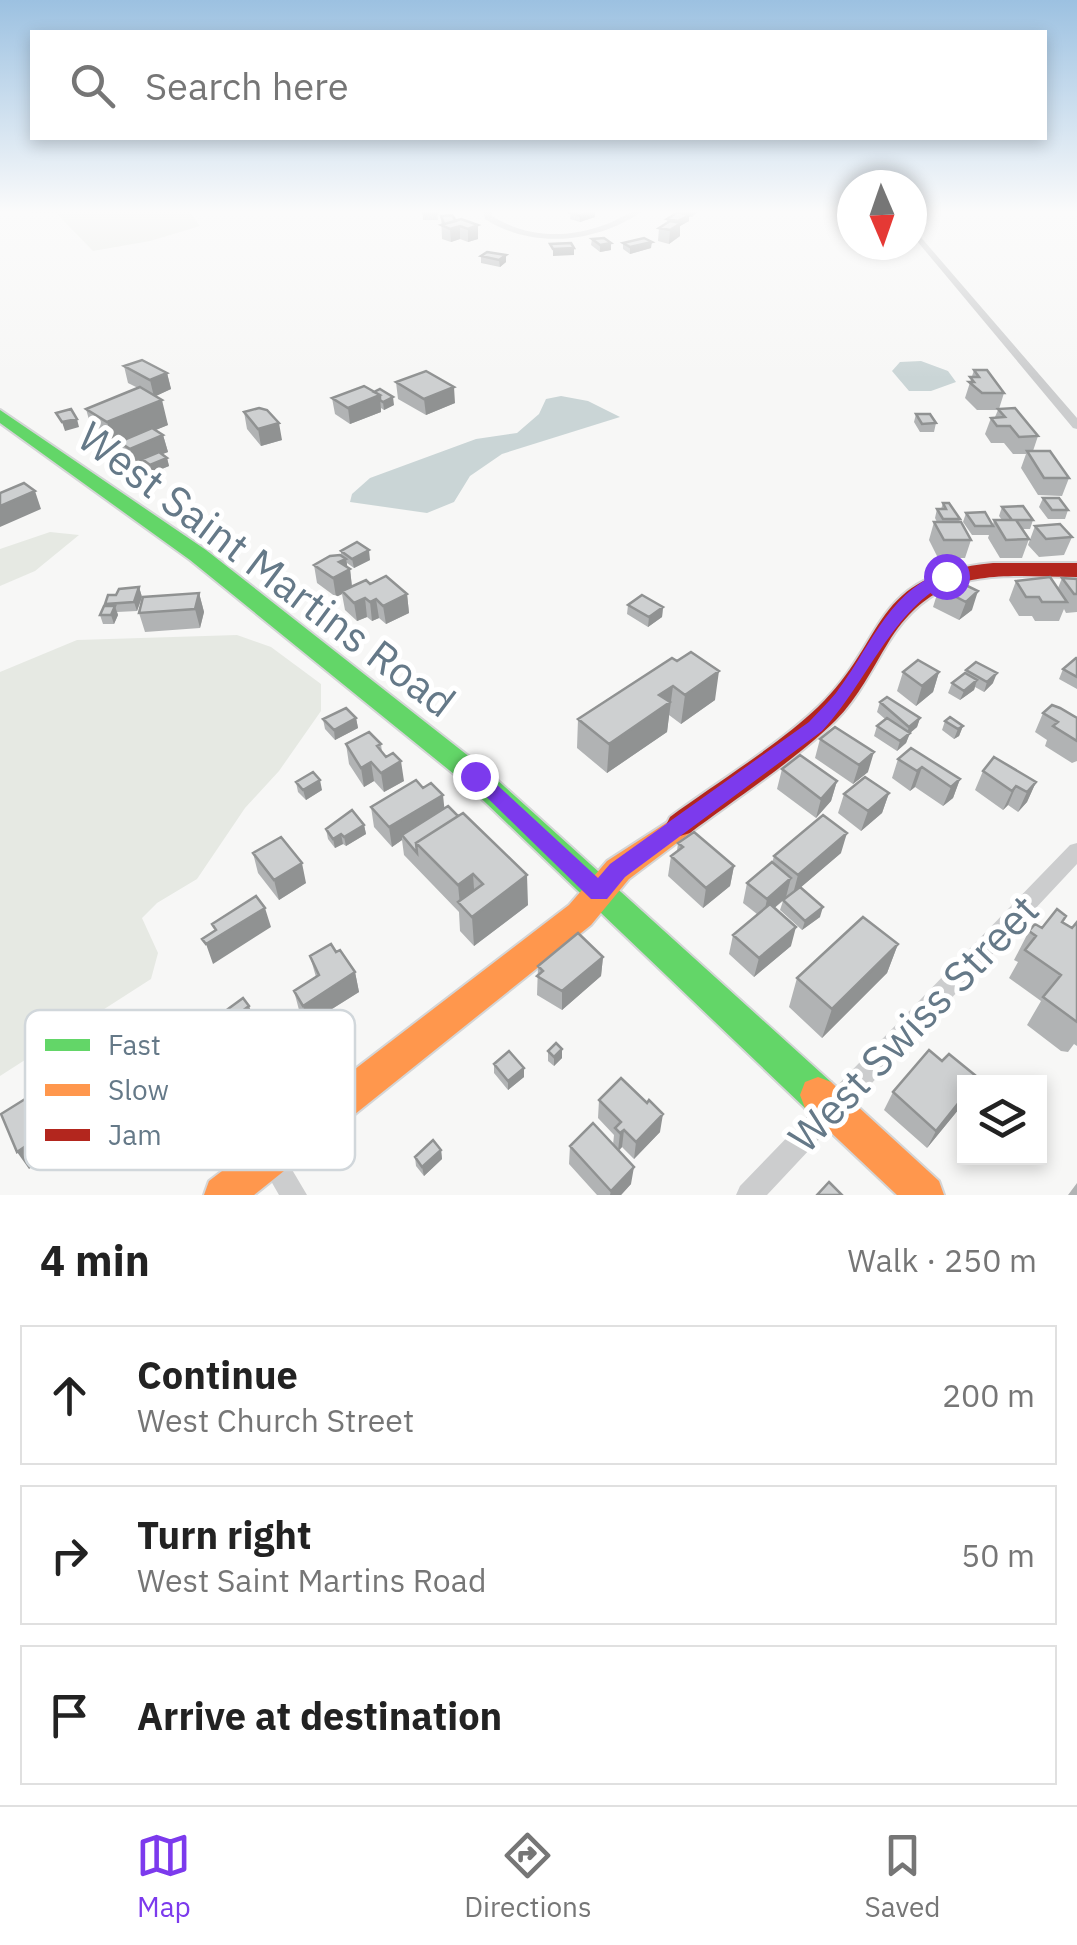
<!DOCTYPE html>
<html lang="en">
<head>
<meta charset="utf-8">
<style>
	body { margin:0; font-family:"IBM Plex Sans",sans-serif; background:#f2f2f2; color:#222 }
	.controls { position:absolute; right:30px; bottom:30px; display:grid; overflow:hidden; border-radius:0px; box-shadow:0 5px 15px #0003 }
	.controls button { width:90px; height:90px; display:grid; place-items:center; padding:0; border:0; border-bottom:2px solid #e0e0e0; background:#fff; color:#222; font:50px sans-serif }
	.compass { position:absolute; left:837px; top:170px; width:90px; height:90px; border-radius:50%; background:#fff; box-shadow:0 5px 15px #0003; rotate:178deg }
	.stop { position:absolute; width:30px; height:30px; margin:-22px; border:8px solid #7c3aed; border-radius:50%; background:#fff }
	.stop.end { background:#7c3aed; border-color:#fff; box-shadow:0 2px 10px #0008 }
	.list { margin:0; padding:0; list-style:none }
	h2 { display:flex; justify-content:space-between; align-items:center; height:130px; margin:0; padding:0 40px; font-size:42px }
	h2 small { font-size:32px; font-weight:400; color:#767676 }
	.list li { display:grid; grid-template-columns:65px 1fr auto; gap:30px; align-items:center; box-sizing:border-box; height:140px; margin:0 20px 20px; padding:0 20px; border:2px solid #e0e0e0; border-radius:0px }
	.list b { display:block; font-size:38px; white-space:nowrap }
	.list p { margin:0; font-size:32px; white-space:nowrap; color:#767676 }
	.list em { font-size:32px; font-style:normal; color:#767676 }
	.icon { flex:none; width:55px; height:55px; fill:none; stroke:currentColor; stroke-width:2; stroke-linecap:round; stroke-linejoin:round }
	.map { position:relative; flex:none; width:1077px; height:1195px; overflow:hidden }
	.search { position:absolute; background:#fff; box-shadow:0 5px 15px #0003; left:30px; right:30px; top:30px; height:110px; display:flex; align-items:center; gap:25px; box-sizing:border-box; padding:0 35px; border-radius:0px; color:#767676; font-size:38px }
	.sheet { height:610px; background:#fff }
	nav { display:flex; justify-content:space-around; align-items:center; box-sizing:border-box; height:140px; border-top:2px solid #e0e0e0; background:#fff; font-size:28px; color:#767676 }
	nav a { display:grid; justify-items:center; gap:5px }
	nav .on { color:#7c3aed }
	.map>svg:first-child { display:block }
</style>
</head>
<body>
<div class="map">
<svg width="1077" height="1195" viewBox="0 0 1077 1195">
	<rect width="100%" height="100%" fill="#f7f7f6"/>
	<path fill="#e6e9e3" d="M0,210H188L200,226L150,241L93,251L57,214Z
		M50,532L79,535L35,571L0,586V549Z
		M237,635L271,647L321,684V711L279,771L245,808L197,879L157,903L142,918L158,953L151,979L0,1076V672L77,640Z"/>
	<path fill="#cad5d6" d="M921,361L948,371L956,382L931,391H909L892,371L900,362Z
		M561,396L588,401L620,417L502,454L470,476L454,502L427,513L350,502L352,494L370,478L476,439L517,433L539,414L546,399Z"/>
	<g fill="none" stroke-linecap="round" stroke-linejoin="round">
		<defs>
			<path id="fast" d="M0,410L206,550L485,769L831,1082L836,1095L831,1108L818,1113L805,1108L465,783L190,560L0,423Z"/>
			<path id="slow" d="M680,814L690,817L694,825L690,833L629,879L591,925L254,1195H204L209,1181L569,905L607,861Z
				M818,1077L831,1082L939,1181L944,1195H897L805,1108L800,1095L805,1082Z"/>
			<path id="jam" d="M993,563H1077V577C996,576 936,565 888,643C872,669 858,698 836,720C797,759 735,799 690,833L680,836L670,833L666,825L670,817C716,783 777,746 818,707C889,639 869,575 993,563Z"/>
		</defs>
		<use href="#fast" stroke="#d4d5d6" stroke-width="4"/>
		<use href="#slow" stroke="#d4d5d6" stroke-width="4"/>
		<use href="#jam" stroke="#d4d5d6" stroke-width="4"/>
		<path fill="#cccdce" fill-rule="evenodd" d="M483,210H491L492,216C527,238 568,239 607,224C620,219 630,210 644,210C598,243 533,250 485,219Z
			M912,227L1077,418V429L1073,428L912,235Z
			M1077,843V864L767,1195H736L740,1186L1070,845Z
			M272,1147L281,1151L307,1195H279L259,1160L263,1151Z"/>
		<use href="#fast" fill="#63d668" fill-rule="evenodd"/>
		<use href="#slow" fill="#ff974d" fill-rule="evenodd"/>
		<use href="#jam" fill="#b3261e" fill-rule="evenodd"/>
	</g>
	<path fill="#b1b3b4" d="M423,210H437L438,220H423Z
		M595,210V217L580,222L570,219L571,213Z
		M676,210H700L692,217H689V221L680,226V236L669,244L658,241L659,228L667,223V219L676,213Z
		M441,216L456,221L461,219L478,239L468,242L460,239L451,242L442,239Z
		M592,239L611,243V250L600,252L591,245Z
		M623,243L651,248L630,254L623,249Z
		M506,255V262L500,267L481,263V256Z
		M124,366L167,373L171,389L155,396L168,425L155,430L163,435L168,452L162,454L167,458L169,466L152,473L144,467L143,463L135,466L125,459L120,445L114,447L93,434L86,409L138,388L128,383Z
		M974,370L1004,393L999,409L1038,436L1033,451L1069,478L1062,496L1038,495L1021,468L1026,454H1013L1004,443H991L985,434L991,418L995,417L998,410H977L965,398Z
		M396,382L455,403L426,415L398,399Z
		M364,386L394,405L384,410L381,408V412L350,424L335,414L332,398Z
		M244,412L282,440L261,446L247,429Z
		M916,414L936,423L934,432H920L914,422Z
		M1043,498L1068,510L1065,519H1048L1039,507Z
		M943,503L960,519L959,522L971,540L965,558H938L929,540L934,522H937L935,518L937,509H941Z
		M1002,507L1033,520L1030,529H1022L1029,539L1022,558H1000L988,538L989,535H972L963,522L966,513L993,525L994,520H1002L999,516Z
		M1035,526L1072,537L1064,555L1039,557L1028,545Z
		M341,551L370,560L354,568L347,563V568L350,569L352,586L370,584L407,594L409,613L386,624L379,618L372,621L367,617L357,621L345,610L342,594L336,597L317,583L314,565L341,556Z
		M951,578L972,610L959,620L933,607L939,588Z
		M1062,578L1077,579V612L1066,613L1064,609L1059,621H1035L1032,616H1019L1009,600L1016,581L1058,588Z
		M139,587L142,597L137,611L117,612L118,615L114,624H103L100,615L105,606V604L116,595Z
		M199,593L204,612L200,628L145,632L139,613Z
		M628,605L663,607L662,617L648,627L627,614Z
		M1077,658V689L1059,679L1063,669Z
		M677,661L715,700L681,724L669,715L667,732L607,773L577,748L578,719Z
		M966,670L993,683L984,692L975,687L974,690L960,700L948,693L952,683L965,673Z
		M903,672H939L933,692L916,706L897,691Z
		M880,702L920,718L917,727L910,733L906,743L897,751L874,736L877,726L885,719L877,712Z
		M1043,713L1077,718V761L1072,763L1045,746L1047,740L1035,732Z
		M356,718L358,728L335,740L325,729L323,719Z
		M945,721L963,726L959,736L954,739L942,730Z
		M820,739L868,772L853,784L815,758Z
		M346,744H381L382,752L404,781L384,792L374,781L364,787L349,764Z
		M898,759L960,779L953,798L943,806L915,787L910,791L892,778Z
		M782,769L837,781L831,801L816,818L777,789Z
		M983,771L1036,782L1027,802L1018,812L1008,805L1003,810L975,790Z
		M296,782L322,790L306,800L298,792Z
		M889,793L882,813L861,831L838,813L844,794Z
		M371,807L444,809L528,905L474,946L460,931L459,912L404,855L402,840L392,847L374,827Z
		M364,825L366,834L346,846L343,844L335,848L328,839L326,829Z
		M678,843L734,866L730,886L703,908L668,876L671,856L677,851Z
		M253,853L306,883L279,900L258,873Z
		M841,853L801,887L820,917L802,930L780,910L783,901L774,908L791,946L754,977L729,954L733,935L757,914L743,903L747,883L772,863L774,856Z
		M1066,916L1063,922L1072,928L1077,922V1046L1074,1044L1068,1052L1061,1051L1027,1025L1041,1001L1009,978L1018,962L1014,960L1029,931L1042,928Z
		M898,944L887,973L822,1038L789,1007L797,978Z
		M336,952L355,972L359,992L308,1024L299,1010L294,991L316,977L310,956Z
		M603,957L601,976L562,1010L537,995L538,966Z
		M548,1051L562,1058L554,1066L548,1061Z
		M942,1061L976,1076L973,1082H964L963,1104L927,1148L884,1110L893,1092Z
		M494,1064L524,1068V1077L508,1090L494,1073Z
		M599,1100L660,1132L634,1159L622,1147L619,1151L631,1184L621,1195H597L569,1164L570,1146L613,1145L614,1135L598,1118Z
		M441,1150L442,1159L424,1176L416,1166L415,1157Z
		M1077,1183V1195H1068Z"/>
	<path fill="#909292" d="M595,210V217L580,222V216Z
		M689,215V221L680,226V236L669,244L670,230L678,221Z
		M478,225V239L468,242V229Z
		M460,226V239L451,242L450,229Z
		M652,242L651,248L630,254V247Z
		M611,243V250L600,252V245Z
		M574,248V255L553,256V249Z
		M506,255V262L500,267L499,260Z
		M167,373L171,389L154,397L150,380Z
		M454,387L455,403L426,415L424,399Z
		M380,395L381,412L350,424L348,408Z
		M393,397L394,405L384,410L383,402Z
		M162,400L168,425L122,444L119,442L120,445L114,447L107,422Z
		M77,419L79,427L65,431L62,422Z
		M279,423L282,440L261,446L258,429Z
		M163,435L168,452L145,461L142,459L143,463L135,466L130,449Z
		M167,458L169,466L152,473L150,465Z
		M35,491L41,509L0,527V506Z
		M369,550L370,560L354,568L352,559Z
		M346,559L348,570L350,569L352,588L342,591V594L336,597L333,578L339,562Z
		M139,587L142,597L137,611L134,602Z
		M978,591L972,610L959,620L966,602Z
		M199,593L204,612L200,628L195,609Z
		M407,594L409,613L386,624L383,606Z
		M365,598L367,617L357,621L354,603Z
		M376,599L379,618L372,621L370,602Z
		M115,606L118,615L114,624L111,615Z
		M663,607L662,617L648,627L649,617Z
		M719,671L715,700L681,724L685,695Z
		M939,672L933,692L916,706L922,686Z
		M997,673L993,683L984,692L987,682Z
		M977,680L974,690L960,700L964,691Z
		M673,686L667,732L607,773L609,744L659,695Z
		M356,718L358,728L335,740L334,730Z
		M920,718L917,727L910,733L906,743L897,751L900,741L906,736L909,727Z
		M963,726L959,736L954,739L958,729Z
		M874,752L868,772L853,784L859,765Z
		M401,761L404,781L384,792L381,773Z
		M371,762L374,781L364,787L361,768Z
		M922,767L915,787L910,791L917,771Z
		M960,779L953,798L943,806L951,787Z
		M320,780L322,790L306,800L303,790Z
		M837,781L831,801L816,818L821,799Z
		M1036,782L1027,802L1018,812L1027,792Z
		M1016,786L1008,805L1003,810L1012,791Z
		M889,793L882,813L861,831L868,811Z
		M443,795L445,814L402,835V840L392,847L389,827Z
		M364,825L366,834L346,846L344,837Z
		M847,833L841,853L793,894L798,875Z
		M341,834L343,844L335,848L333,839Z
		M302,863L306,883L279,900L274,880Z
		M734,866L730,886L703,908L706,888Z
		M473,874L475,903L460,905L458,885Z
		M527,875L528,905L474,946L472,917Z
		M791,878L786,897L763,919L767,899Z
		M823,907L820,917L802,930L805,921Z
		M265,908L271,927L213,964L206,944Z
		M796,927L791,946L754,977L759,958Z
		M898,944L887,973L822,1038L832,1009Z
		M603,957L601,976L562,1010V991Z
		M355,972L359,992L308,1024L303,1006Z
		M249,1006L253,1016L237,1027L234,1017Z
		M562,1049V1058L554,1066V1057Z
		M176,1060L184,1079L155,1099L160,1109L129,1131L119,1113L145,1081Z
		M524,1068V1077L508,1090V1081Z
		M38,1091L50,1109L66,1144L29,1169L17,1152Z
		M964,1093L963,1104L927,1148L936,1131Z
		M663,1114L660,1132L634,1159L636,1142Z
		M122,1120L132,1138L119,1148L108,1130Z
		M624,1130L622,1147L618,1151L620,1133Z
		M441,1150L442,1159L424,1176L422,1167Z
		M634,1167L631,1184L621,1195H610L611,1191Z"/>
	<path fill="#ced0d1" stroke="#909292" stroke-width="2.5" d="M423,210H437V213H423Z
		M577,210H594L580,216L571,213Z
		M678,212L689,215L678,221L667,219Z
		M452,215L456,221L444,224L441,216Z
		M461,219L478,225L468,229L460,226L450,229L441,225Z
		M670,221L681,223L670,230L659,228Z
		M604,238L611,243L600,245L592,239Z
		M644,238L652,242L630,247L623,243Z
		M571,243L574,248L553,249L550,244Z
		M487,252L506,255L499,260L481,256Z
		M142,360L167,373L150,380L124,366Z
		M974,370H987L1004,393H982L969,382H974L970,377H979Z
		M426,371L454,387L424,399L396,382Z
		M364,386L380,395L348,408L332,398Z
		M140,387L162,400L107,422L86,409Z
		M380,389L393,397L383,402L380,400V395L374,392Z
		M259,408L267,410L279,423L258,429L244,412Z
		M1015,408L1038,436L1019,437L1010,426H997L991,418L1005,417L998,409Z
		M71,409L77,419L62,422L56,413Z
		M916,414H930L936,423L922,424Z
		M152,428L163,435L130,449L119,442Z
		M1027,451H1050L1069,478H1044Z
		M159,452L167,458L150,465L142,459Z
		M24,483L35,491L0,506V493Z
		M1043,498H1059L1068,510H1052Z
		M943,503H949L960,519H943L937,509H946Z
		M1023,506L1033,520H1012L1002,507Z
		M985,512L993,526H975L966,513Z
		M994,520H1016L1029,539L1006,540Z
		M934,522H961L971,540H944Z
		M1060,524L1072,537L1046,539L1035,526Z
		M357,542L369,550L352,559L341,551Z
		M340,555L346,559L339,562L350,569L333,578L314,565L330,556Z
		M386,576L407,594L383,606L376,599L370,602L365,598L354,603L342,591L366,580L370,584Z
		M1050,577L1067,602H1042L1039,597H1026L1016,581Z
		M951,578L978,591L966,602L939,588Z
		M1062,578L1077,579V594H1074Z
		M139,587L134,602L105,604L108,595H116L119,589Z
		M199,593L195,609L139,613L143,597Z
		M642,595L663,607L649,617L628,605Z
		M104,606H115L111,615H100Z
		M691,652L719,671L685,695L673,686L659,695L670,702L609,744L578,719L672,658L677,661Z
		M1076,658H1077V677L1063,669Z
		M918,660L939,672L922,686L903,672Z
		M976,662L997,673L987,682L966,670Z
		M965,673L977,680L964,691L952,683Z
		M887,697L920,718L909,727L880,702Z
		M1052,705L1060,708L1077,718V741L1053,726L1058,722L1043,713Z
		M346,708L356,718L334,730L323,719Z
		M950,717L963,726L958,729L945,721Z
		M887,718L910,733L900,741L877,726Z
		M835,727L874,752L859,765L820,739Z
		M369,732L381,744L377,746L386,757L393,753L401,761L381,773L371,762L361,768L346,744Z
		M911,748L960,779L951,787L922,767L917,771L898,759Z
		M800,755L837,781L821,799L782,769Z
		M994,757L1036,782L1027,792L1016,786L1012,791L983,771Z
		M313,772L320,780L303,790L296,782Z
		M865,777L889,793L868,811L844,794Z
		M416,780L423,788L431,783L443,795L389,827L371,807Z
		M448,806L458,816L416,843L417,853L402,835Z
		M352,810L364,825L344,837L341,834L333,839L326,829Z
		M463,813L527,875L472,917L458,902L483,884L473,874L458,885L416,843Z
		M823,815L847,833L798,875L774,856Z
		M694,832L734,866L706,888L671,856L683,847L678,843Z
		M281,837L302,863L274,880L253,853Z
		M772,862L791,878L767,899L747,883Z
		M800,887L823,907L805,921L783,900Z
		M256,896L265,908L206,944L202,939L216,930L212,924Z
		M770,904L796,927L759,958L733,935Z
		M1057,909L1066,916L1062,922L1072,928L1077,922V1022L1043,997L1061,975L1025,950L1036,936L1029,931L1035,924L1042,928Z
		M863,917L898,944L832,1009L797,978Z
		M578,933L603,957L562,991L537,976L543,971L538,966Z
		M331,944L336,952L340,950L355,972L303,1006L294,991L319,975L310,956Z
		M243,998L249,1006L234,1017L228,1009Z
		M556,1043L562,1049L554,1057L548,1051Z
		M929,1050L942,1061L949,1054L976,1076L971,1082H964V1096L936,1131L893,1092Z
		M509,1051L524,1068L508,1081L494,1064Z
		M621,1078L647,1103L649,1100L663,1114L636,1142L624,1130L620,1133L615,1128L621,1122L599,1100Z
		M38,1091L55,1126L17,1152L1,1114Z
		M593,1123L634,1167L611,1191L570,1146Z
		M433,1140L441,1150L422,1167L415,1157Z
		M829,1182L842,1195H817Z"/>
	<linearGradient id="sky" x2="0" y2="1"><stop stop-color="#9cc1e1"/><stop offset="0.56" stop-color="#fbfbfb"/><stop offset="1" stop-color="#fbfbfb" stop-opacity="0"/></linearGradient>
	<rect width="1077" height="378" fill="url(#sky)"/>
	<path fill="#7c3aed" d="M946,571L954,576L952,580C893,607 867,683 822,731L625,877L607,899H591L465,776L475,769L482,771L598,878L610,864L809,722C818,712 828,703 836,693C870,649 889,589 946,571Z"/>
	<g text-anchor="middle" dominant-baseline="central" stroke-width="10" stroke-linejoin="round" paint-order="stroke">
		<g font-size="42" fill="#657988" stroke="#fff">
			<text transform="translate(267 569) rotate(37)">West Saint Martins Road</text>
			<text transform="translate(913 1023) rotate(-46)">West Swiss Street</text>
		</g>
	</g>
	<rect x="25" y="1010" width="330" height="160" rx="15" fill="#fff" stroke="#d1d7db" stroke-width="2.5"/>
	<rect x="45" y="1039" width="45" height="12" fill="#63d668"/>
	<rect x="45" y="1084" width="45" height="12" fill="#ff974d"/>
	<rect x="45" y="1129" width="45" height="12" fill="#b3261e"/>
	<g font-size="28" fill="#657988">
		<text x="108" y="1055">Fast</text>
		<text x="108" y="1100">Slow</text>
		<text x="108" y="1145">Jam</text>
	</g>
</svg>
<div class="controls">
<button><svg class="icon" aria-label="layers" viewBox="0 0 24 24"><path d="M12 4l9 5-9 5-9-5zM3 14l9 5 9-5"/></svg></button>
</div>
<svg class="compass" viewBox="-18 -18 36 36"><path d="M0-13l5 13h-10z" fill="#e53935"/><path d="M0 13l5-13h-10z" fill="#767676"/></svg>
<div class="stop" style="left:946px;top:576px"></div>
<div class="stop end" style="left:475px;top:776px"></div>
<div class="search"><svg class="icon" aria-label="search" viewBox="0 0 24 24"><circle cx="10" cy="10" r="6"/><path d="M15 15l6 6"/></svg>Search here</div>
</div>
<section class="sheet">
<h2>4 min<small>Walk · 250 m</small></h2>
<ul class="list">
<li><svg class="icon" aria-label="ahead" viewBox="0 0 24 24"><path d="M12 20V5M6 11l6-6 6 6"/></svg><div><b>Continue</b><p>West Church Street</p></div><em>200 m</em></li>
<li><svg class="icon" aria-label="right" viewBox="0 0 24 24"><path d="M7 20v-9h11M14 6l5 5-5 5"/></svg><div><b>Turn right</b><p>West Saint Martins Road</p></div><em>50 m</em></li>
<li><svg class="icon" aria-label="arrive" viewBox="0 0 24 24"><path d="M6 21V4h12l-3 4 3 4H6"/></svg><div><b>Arrive at destination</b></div></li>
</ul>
</section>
<nav>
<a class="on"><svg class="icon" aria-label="map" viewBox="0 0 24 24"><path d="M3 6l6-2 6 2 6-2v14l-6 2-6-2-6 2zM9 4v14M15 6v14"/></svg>Map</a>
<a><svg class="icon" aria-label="directions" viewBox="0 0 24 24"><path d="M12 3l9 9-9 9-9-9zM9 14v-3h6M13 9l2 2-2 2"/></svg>Directions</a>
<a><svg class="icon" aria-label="saved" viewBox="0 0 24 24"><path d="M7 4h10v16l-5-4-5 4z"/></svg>Saved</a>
</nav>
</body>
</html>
